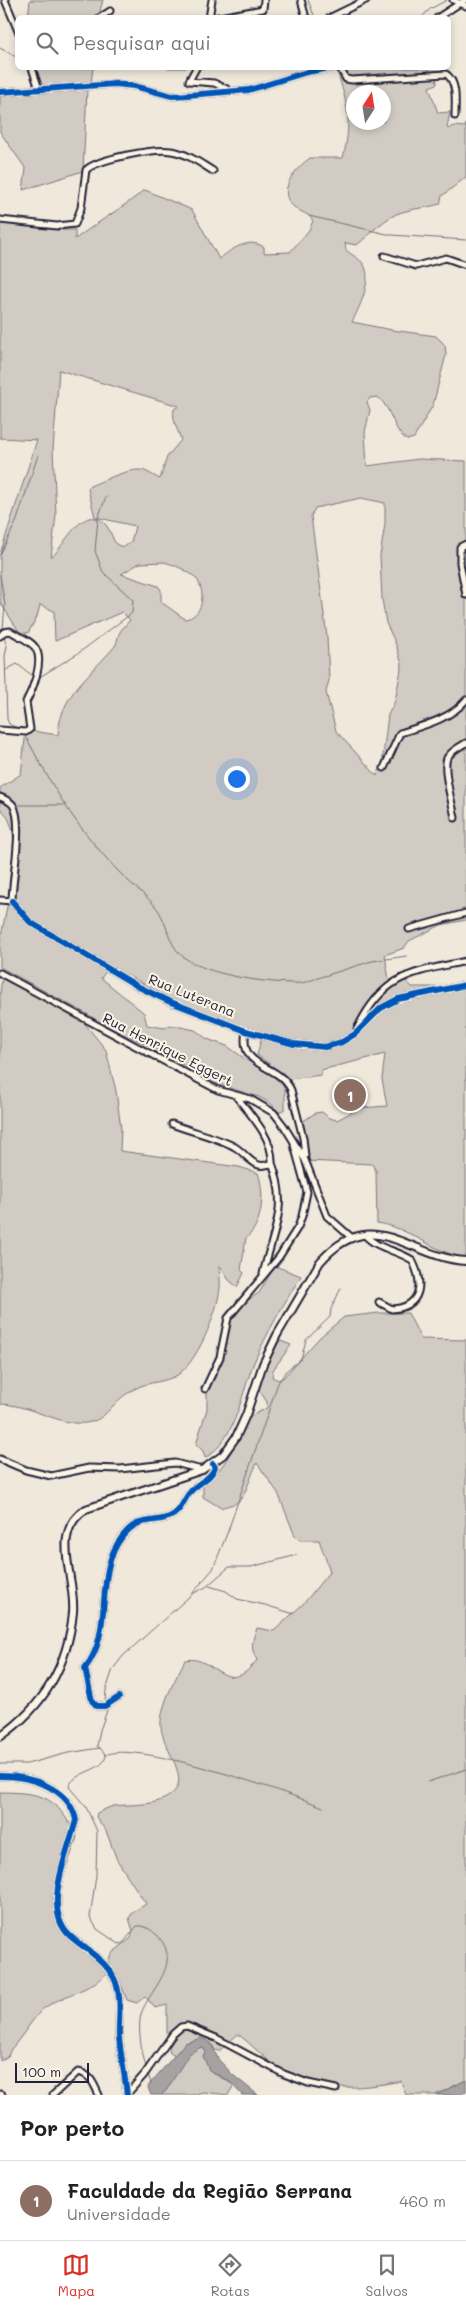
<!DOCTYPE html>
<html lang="pt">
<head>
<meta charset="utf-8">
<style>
	body { margin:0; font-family:Mali,sans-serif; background:#f6f6f6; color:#202124 }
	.compass { position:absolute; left:346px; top:85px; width:45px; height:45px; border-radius:50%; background:#fff; box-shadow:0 2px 8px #0003; rotate:12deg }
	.scale { position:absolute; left:15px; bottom:12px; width:74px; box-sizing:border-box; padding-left:5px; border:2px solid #22223b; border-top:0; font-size:14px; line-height:18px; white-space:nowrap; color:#22223b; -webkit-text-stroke:4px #fcf5e5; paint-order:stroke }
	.you { position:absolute; left:236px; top:778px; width:18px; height:18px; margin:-12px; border:4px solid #fff; border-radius:50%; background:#1a73e8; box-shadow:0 0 0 8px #1a73e833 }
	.badge { display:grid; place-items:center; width:32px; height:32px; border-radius:50%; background:#d93025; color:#fff; font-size:16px; font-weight:700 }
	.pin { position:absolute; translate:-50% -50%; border:2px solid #fff; box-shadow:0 1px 5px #0006 }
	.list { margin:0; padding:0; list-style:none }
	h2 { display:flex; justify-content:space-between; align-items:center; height:65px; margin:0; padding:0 20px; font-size:21px }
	h2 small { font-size:16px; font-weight:400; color:#757577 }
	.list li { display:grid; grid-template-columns:32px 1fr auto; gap:15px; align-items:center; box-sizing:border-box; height:80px; padding:0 20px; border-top:1px solid #e0e0e0 }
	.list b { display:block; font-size:19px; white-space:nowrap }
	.list p { margin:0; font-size:16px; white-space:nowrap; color:#757577 }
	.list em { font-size:16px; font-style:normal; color:#757577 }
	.icon { flex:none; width:28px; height:28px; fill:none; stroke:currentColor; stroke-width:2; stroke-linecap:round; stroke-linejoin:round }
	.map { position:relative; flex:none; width:466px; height:2095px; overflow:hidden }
	.search { position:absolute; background:#fff; box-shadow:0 2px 8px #0003; left:15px; right:15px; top:15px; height:55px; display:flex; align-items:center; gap:12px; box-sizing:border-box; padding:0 18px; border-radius:8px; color:#757577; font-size:19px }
	.sheet { height:145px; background:#fff }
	nav { display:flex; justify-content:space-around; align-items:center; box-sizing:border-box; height:70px; border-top:1px solid #e0e0e0; background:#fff; font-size:14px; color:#757577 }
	nav a { display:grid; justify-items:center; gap:2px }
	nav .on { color:#d93025 }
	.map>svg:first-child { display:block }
</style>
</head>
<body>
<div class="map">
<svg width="466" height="2095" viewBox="0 0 466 2095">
	<rect width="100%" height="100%" fill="#efe8db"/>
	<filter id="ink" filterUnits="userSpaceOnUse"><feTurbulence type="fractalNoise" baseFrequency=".02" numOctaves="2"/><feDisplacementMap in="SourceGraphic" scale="10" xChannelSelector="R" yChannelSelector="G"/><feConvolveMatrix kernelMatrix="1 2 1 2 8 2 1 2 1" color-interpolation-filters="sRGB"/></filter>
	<g filter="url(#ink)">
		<path fill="#d1cbc3" stroke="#7a767f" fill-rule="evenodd" d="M30,0H103L100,11L111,17L28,18Z
			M29,68H93L91,83L35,87Z
			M355,68H427L436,75L437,84L429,87L438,113L450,112L447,128L450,129L453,126L465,127L466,124V177L442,196L440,204C427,208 415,208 402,212C385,217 370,234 357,245L345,243L346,250C351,255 361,259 364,265C373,280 359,308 352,322L392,330L436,336L445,345L446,355L433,405L414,438L407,440C393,432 393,410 378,397L370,398L367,402L370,410L365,432L367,466L419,459L466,461V920L441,925L409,941L404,948L385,955L389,980L402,977L412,987H451L466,983V1258C433,1253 410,1227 377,1223L376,1171L372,1164L306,1161L302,1122L315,1113L322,1112L329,1118L337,1120L360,1108L387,1106L382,1079L385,1054L321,1070V1075L290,1079L257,1055L262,1036L170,998L110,966L101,978L144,1013L147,1025L164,1028L171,1025L195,1030L207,1039L227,1046L248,1061L280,1080L285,1090V1109L279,1112L270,1103L259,1097L207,1081L164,1053L104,1025L87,1014L0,967C0,960 0,952 0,944C4,911 30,832 0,808V788L21,774L26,730L58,735C60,694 91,675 115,646C118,642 117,636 120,632C122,628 127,624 130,620L122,612L55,641L54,611L40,605L37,617L28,633H20L0,602V554L37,440L0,438V219L60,224L62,230H75V239C98,222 122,208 145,190L192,210L219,259C232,249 248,237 264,247V253L290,252L309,230L313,221C309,213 301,213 294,207C275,191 296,168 310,158H343C352,122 348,106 337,71ZM354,92H384V122H354ZM59,370L179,406L174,409C172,422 178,429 181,440L167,457L160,479C155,477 150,473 145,471C132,466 103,481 90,486L88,489L95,517L135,526L131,542L124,547L117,545C112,539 111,531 106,525C83,499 63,550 51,557L56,515L53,450ZM361,498L385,503V524L380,556L382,599L386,623L395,642L402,664L395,701L388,715L382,764L377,776L336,731L326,692L329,680L327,637L311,516L315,508ZM164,562C173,564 194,573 198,581C206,595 202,617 185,619L161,602V590L158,586L121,574L140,563Z
			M87,90L83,171L23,190L26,169L0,132V96Z
			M2,977L81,1019L106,1050L116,1091L121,1129L120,1151L239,1167L258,1173C265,1192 263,1225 246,1238L241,1270L244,1273L237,1287L229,1280L219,1265C219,1272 221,1281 220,1288C218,1311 196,1367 174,1377C157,1384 145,1381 128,1393C107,1406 106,1426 74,1423C51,1420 24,1404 0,1404V994Z
			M275,1266L301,1276C284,1303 268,1331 255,1360C241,1392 237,1439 205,1458L203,1451L196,1444L207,1409V1392L216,1375L220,1361L224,1333L234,1309L259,1293Z
			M379,1313H408L421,1339L466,1340V2080L436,2095H406L401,2081C360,2089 318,2093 280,2069C265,2059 252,2045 238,2034L219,2051L215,2050L211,2043H185L175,2056L170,2053L167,2038V2005L155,2008L145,1996L137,2003L127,2000L119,1979L108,1962L111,1954L131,1938L133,1931L129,1918L133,1912L146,1904L117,1860L106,1831L96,1817L97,1813C102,1811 108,1807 114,1806C131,1804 149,1806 164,1799C200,1781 158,1749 161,1721C163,1699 176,1679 185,1660C215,1654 227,1700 257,1660C250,1649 252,1640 257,1628L274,1631L305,1602L330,1571L319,1540H300L295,1536L278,1493L257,1463C251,1475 248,1489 240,1500C236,1505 227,1505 221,1508L203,1497V1485C227,1467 234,1446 246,1418L267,1408V1402L254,1382L273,1338L291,1345L273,1370L272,1377L278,1380L283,1378L320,1337L344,1317Z
			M2,1792C46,1793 56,1797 77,1837C71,1857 50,1904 57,1923C63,1937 95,1961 108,1972C85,1994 65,1993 43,2009C35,2015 20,2040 11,2049L8,2056L0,2061V1793Z
			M201,2047L206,2051L204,2054L213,2073L234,2085L228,2095L203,2092L192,2095H161C176,2083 180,2051 201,2047Z"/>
		<path fill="#a6a2a2" stroke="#716f79" d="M201,2038L211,2043L218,2059L233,2075L258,2095H242L230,2082L209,2070L203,2056L206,2051L201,2047L189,2054L166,2091L161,2095H151L148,2088L149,2085L185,2043Z
			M466,2080V2091L461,2095H436Z"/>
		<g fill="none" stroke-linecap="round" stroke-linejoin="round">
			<path stroke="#716f79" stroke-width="1" d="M308,0L315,18
				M421,18L430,9L447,0
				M0,48L18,58
				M168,68H186
				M309,216L391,235L466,240
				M0,555L17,520L38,455
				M0,575L5,605L3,629
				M4,637L7,646L5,656L7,719L9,724L19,729
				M6,670L17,664L33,676
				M38,678L80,652L132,613L133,600L103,572L95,551L98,518L106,497
				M27,739C45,772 63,806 87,835C98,849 110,863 122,875C133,886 146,895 155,906C169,922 166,945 185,958C209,976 272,984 302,983L372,961L407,956
				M16,805H65
				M209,1586L226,1591L237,1599L265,1605L294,1614
				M192,1594L206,1587L229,1567H251L297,1555
				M105,1702L106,1690L113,1669L123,1656L191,1595L213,1569L228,1531L278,1383L287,1370L301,1359L306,1340L330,1317L331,1309L341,1288
				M100,1748L97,1746L100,1730L108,1708
				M108,1754C141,1742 286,1792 323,1807
				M106,1755C105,1772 74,1770 69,1787L86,1807L97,1831L96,1876L90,1917L97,1929L119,1944L123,1943L137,1926C145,1925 151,1930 157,1935C184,1964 150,1988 141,2014C137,2028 142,2054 146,2067
				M0,1764H27L68,1753L100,1748L106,1755
				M428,1782L466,1769
				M148,2073L151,2084"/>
			<defs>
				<path id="minor" d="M5,0L18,31
					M301,0L306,18
					M453,0L466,6
					M99,18L110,11
					M209,18L212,0
					M214,18L263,9L264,0
					M329,18L366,0
					M437,18L465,0
					M32,68L39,89
					M196,68L189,81L214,83L227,89
					M340,68L346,79L352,80L446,74C458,82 455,103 455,116
					M0,92L115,84L134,86L172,96L188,95L249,90L307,72L331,68
					M0,220L57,226L75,224L81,208L86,170C97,159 155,148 171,151C187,153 200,163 213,171
					M384,256L416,266L446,258L466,265
					M466,544L460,547V563L466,595
					M0,730L26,732L30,729L26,702C32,691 44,662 36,649C32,641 18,636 10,631L4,632L0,636
					M384,768L400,733C422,726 451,719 466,700
					M0,797C5,799 10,801 13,805C24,822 12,879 12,901
					M455,818C453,805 442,770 447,758C451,751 459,747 466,743
					M0,900L12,901
					M12,901L30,922L139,987L168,1001L246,1031L294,1044L325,1047L342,1042L355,1034L381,1008L398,999L466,985
					M409,929L466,913
					M0,973L197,1079L218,1090L250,1099L274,1113L284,1126L305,1160L327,1216L352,1238
					M357,1029C384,973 412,973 466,961
					M246,1031C238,1070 278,1062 291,1090L303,1138L305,1156
					M172,1124C192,1132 217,1137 235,1147C248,1155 255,1172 272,1163C273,1137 250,1114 235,1095
					M365,1235C377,1249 397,1250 412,1260C424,1283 422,1307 392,1309L379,1302
					M263,1274C273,1231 289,1207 272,1163
					M205,1389L220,1357L228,1318L279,1257L298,1227L302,1216L307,1192L294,1145
					M0,1459L26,1470L51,1476L89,1468L120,1469L175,1463L202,1470
					M119,1697L105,1706H97L92,1701L85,1668C115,1631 93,1574 122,1537C138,1516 149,1524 169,1517C182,1512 183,1499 191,1491C199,1482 212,1478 215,1467L213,1464
					M0,1776C30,1776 69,1787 76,1820C68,1852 41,1910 70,1936C85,1949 105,1960 114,1978C123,1996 118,2019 119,2038C121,2057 125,2076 127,2095
					M0,2094L2,2095
					M127,2094L144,2075L173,2034L181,2027L187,2026L216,2038L284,2074L308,2083L336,2089
					M53,2095L78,2072C91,2074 94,2085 99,2095"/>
				<path id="major" d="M0,1737C44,1706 68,1666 73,1612C76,1576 49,1533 86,1509L202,1470L223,1455L236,1437L246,1415L263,1364L277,1335L320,1262C372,1202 409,1258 466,1261"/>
			</defs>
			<use href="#minor" stroke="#22223b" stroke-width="9"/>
			<use href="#major" stroke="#22223b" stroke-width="10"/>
			<use href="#minor" stroke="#fcf5e5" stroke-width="5"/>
			<use href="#major" stroke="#fcf5e5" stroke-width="6"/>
			<defs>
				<path id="cycleway" d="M0,92L115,84L134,86L172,96L188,95L249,90L307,72L331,68
					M12,901L30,922L139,987L168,1001L246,1031L294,1044L325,1047L342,1042L355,1034L381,1008L398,999L466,985
					M119,1697L105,1706H97L92,1701L85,1668C115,1631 93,1574 122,1537C138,1516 149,1524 169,1517C182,1512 183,1499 191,1491C199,1482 212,1478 215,1467L213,1464
					M0,1776C30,1776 69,1787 76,1820C68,1852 41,1910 70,1936C85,1949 105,1960 114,1978C123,1996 118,2019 119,2038C121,2057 125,2076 127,2095"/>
			</defs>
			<use href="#cycleway" stroke="#fcf5e5" stroke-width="9"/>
			<use href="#cycleway" stroke="#0057b8" stroke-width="6"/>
		</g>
	</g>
	<g text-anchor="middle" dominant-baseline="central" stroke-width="4" stroke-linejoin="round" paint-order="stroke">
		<g font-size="14" fill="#22223b" stroke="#fcf5e5">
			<text transform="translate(192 995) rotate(22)">Rua Luterana</text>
			<text transform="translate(168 1049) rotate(27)">Rua Henrique Eggert</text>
		</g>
	</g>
</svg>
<svg class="compass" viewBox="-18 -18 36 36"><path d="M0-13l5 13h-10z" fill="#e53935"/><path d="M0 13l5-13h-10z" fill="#757577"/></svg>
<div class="scale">100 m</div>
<div class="you"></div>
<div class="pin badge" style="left:350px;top:1095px;background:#8d6e63">1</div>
<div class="search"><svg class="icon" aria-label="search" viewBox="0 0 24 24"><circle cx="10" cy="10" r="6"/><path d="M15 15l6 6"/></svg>Pesquisar aqui</div>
</div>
<section class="sheet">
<h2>Por perto<small></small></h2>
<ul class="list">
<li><span class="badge" style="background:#8d6e63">1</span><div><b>Faculdade da Região Serrana</b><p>Universidade</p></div><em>460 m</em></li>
</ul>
</section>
<nav>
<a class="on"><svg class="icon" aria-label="map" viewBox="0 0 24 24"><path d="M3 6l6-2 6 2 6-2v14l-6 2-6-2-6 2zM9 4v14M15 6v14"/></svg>Mapa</a>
<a><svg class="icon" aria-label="directions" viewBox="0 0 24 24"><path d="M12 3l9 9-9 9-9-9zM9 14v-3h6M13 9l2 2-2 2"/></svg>Rotas</a>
<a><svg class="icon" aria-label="saved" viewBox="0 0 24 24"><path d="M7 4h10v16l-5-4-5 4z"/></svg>Salvos</a>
</nav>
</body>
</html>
